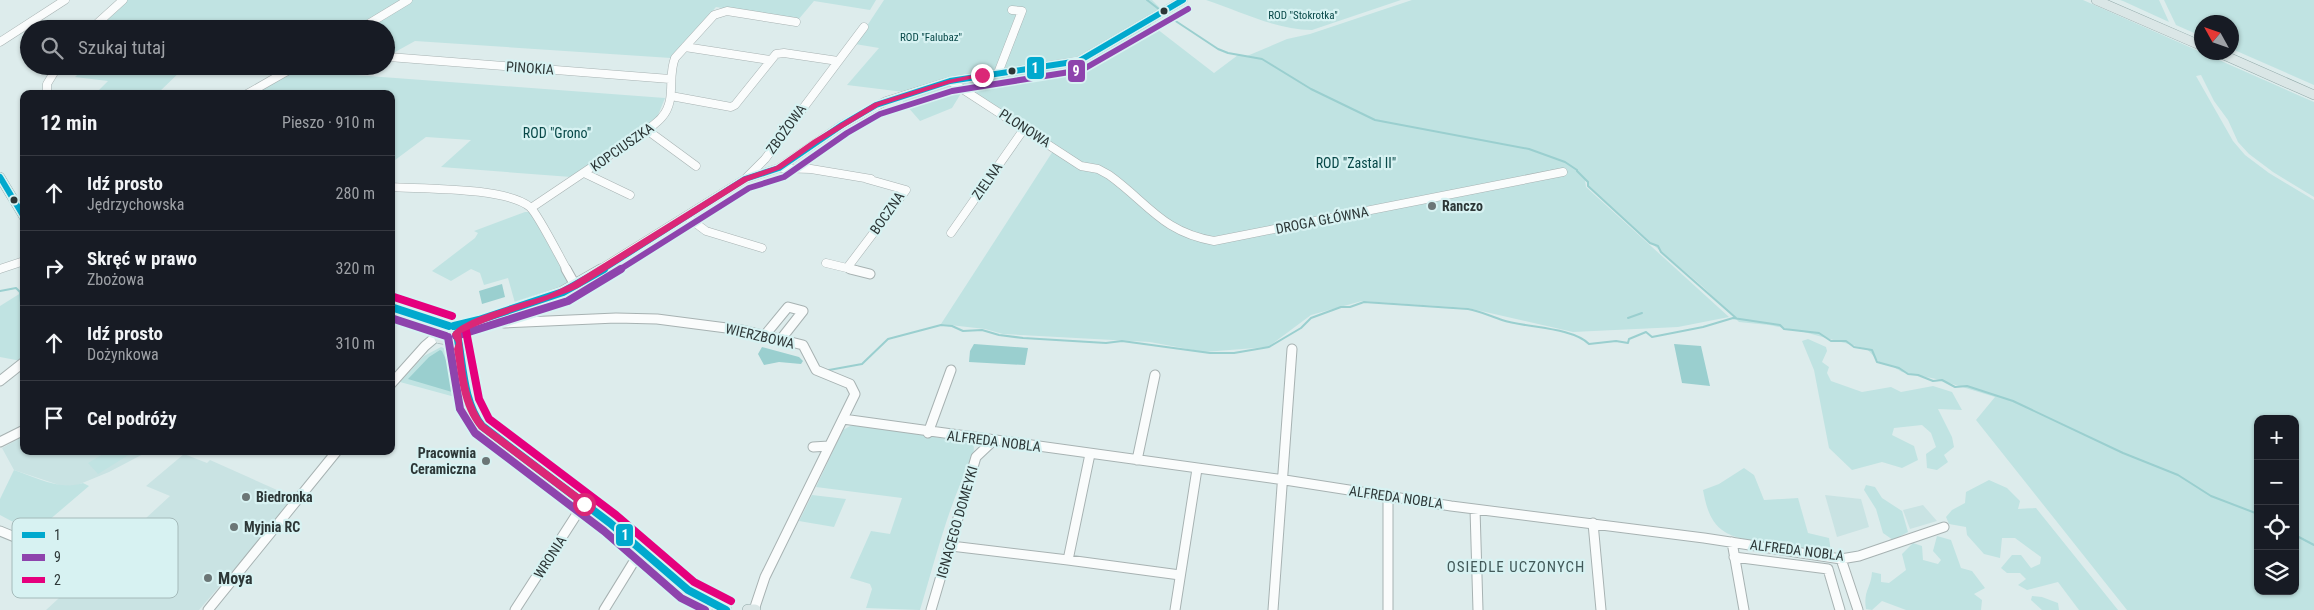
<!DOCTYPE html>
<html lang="pl">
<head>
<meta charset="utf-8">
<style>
	body { margin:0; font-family:"Roboto Condensed",sans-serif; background:#20242c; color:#f1f3f6 }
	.controls { position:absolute; right:15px; bottom:15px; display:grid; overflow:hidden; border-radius:10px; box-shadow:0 1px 4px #0004 }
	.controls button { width:45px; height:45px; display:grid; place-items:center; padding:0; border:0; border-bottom:1px solid #363941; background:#171b24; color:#f1f3f6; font:25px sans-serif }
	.compass { position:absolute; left:2194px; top:15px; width:45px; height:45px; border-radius:50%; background:#171b24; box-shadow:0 1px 4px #0004; rotate:310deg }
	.stop { position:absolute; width:15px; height:15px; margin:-11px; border:4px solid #db2777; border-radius:50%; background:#fff }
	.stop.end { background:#db2777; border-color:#fff; box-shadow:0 1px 5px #0008 }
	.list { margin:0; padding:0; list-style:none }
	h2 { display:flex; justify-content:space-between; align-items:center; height:65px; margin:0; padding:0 20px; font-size:21px }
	h2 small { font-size:16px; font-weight:400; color:#9ea1a6 }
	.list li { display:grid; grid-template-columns:32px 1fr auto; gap:15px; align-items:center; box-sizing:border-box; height:75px; padding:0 20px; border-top:1px solid #363941 }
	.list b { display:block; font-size:19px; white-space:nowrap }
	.list p { margin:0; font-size:16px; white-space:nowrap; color:#9ea1a6 }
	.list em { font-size:16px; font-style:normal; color:#9ea1a6 }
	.icon { flex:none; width:28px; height:28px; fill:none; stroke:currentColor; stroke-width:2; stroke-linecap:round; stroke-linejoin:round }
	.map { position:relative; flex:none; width:2314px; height:610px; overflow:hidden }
	.search { position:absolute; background:#171b24; box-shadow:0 1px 4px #0004; left:20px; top:20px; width:375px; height:55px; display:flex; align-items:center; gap:12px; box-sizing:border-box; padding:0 18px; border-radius:28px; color:#9ea1a6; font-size:19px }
	.panel { position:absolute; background:#171b24; box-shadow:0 1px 4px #0004; left:20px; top:90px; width:375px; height:365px; border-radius:10px }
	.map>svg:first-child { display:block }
</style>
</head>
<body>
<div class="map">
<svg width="2314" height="610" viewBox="0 0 2314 610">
	<rect width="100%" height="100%" fill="#ddecec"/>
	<path fill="#c9e3e3" d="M24,436V451H149L109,472L75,486H62L14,470L2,448Z
		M184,454L207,463L210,460L295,498L199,610H46L170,496L146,486Z
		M1825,495L1861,499L1869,527L1837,537Z
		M1923,505L1937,521L1910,529L1903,510Z"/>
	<path fill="#c0e3e2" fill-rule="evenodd" d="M123,0H876L870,10L814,1L798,20L716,7L671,58L415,41L386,57V29H166L96,25Z
		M884,0H1152L1161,9L1098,48L1072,61L952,76L949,79L904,92L847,85L879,48L855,44Z
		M1206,0H1401L1312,30C1276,30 1240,11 1206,0Z
		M1412,0H2083L2314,102V197L2273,172L2249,154L2238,142L2228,120L2214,101L2201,75L2196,76L2233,141L2245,155L2269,173L2314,200V610H2127L1976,420L1995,397L1936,379L1902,372L1892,366L1879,362L1867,349L1804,332L1769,325L1739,322L1702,286L1632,227L1588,186V183L1585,180L1586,187L1729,317L1678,327L1573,332L1468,308L1362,301L1311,315L1268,347L1204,352L1150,342L1003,334L985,329L941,324L1053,151L1031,130L957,82L1077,66L1148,22L1214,73L1238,55L1247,56L1287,39L1310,34ZM2258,419H2295V591H2258Z
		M2120,0H2159L2169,22L2123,1Z
		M2164,0H2314V85L2232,49V22H2202L2201,36L2176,25Z
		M87,66H186L157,94H95L108,81L75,77Z
		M239,66H370L355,75L665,98L656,120L571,177L441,167L471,140L426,137L391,163V94H250L291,71Z
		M947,84L959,90L960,95L952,108L920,121L900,98Z
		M525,212H530L569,282L567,286L515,303L508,278L484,285L480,273L471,269L451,281L432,271L475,238L478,233L474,231Z
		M24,291V359L21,361L0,357V306Z
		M1808,339L1826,347L1827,351L1822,362L1829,367L1827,373L1831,381L1862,392L1891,387L1901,392L1933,386L1952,392L1962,410L1938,409L1952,437L1954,447L1944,455L1948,462L1937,470L1927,468L1926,454L1936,447L1931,433L1922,425L1894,428L1892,435L1914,446L1918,460L1902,468L1882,462L1852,470L1829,448L1814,370L1802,341Z
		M441,347L447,349L452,361L457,393L455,397L400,382L424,356Z
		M858,425L973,443C977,457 966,469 961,482C944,523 933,567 920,610L866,608L872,589L870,584L850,578L871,531L890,534L902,498L816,487L843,430L850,426Z
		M108,451H135L98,474L88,463Z
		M1744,468L1754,475L1764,500L1798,498L1808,533L1829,538L1831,552C1807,549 1744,544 1725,532C1710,523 1706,506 1703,490L1719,484Z
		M14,470C35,477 60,491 83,483L89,486L34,533L0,515V499Z
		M1989,480L2007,488L2020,501L2018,509L2036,508L2118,610H2079L2058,582L2027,590L2018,585L2026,579L2020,573H2007L2001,568L2012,555H2021L2031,568L2040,564L2041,557L2015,538H2002L2000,558L1984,554L1967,535L1966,527L1949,524L1946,517L1952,510L1965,503L1966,492Z
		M1866,485L1875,487L1882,498L1902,511L1908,532L1893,540L1883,533L1876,509L1864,490Z
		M812,495L846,499L834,527L799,521Z
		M1937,536L1951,540L1961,568L1972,571L1985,588L1974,594L1982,600L1981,610H1906L1882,601L1872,610L1866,609C1863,591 1871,588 1872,572L1881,574V582L1889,583L1906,570L1902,554L1913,543L1922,546L1923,560L1938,564L1941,560L1933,551Z
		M2032,596L2042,597L2058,603L2059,610H2042L2031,600Z"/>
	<path fill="#9acfcf" d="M502,284L505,297L482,304L479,291Z
		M974,344L1028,348L1025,365L969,362L970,351Z
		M1674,344L1701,346L1710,386L1682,383Z
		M762,347L799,357L803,361L801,364L779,362L764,365L758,354Z
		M440,350L442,351L448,364L452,392L408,379L429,357Z"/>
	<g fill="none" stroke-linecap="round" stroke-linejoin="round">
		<path stroke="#9acfcf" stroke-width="2" d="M1147,0L1160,10
			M1165,14L1218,49L1228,53L1262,59L1311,89L1375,120L1529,149L1565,162L1577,170
			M1577,171L1588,182V186L1650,243L1658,246L1661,252L1736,318
			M0,291L16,288L20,292L21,303
			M1628,318L1642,313
			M829,370L862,364L888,339L941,325L952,326L963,331L982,330L999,335L1023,338L1106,343L1122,341L1210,353H1234L1269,347L1301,328L1311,318L1341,307H1350L1364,302L1468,309C1480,311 1490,316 1502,320C1526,328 1572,327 1589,344L1616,341L1628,343L1629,339L1646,332L1652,337L1703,327L1733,318L1780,325L1784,329L1819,333L1831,341H1846L1854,347L1872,350L1877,362L1899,368L1908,374L1918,375L1933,381L1942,380L1955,387L1967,386L2013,401L2123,453L2178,475L2211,496L2258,514
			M2295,535L2314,545"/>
		<defs>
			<path id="minor-far1" d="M91,29L123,0
				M360,29L408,0
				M0,42L65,0
				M685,47L770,60
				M389,57L670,79
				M998,73L1022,11L1012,10
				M950,81L1081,166L1098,169L1109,175C1148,203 1162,232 1214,241L1563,172
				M47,94V84L58,66
				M247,94L296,66
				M671,96L731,107L735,105L776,54L784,53L838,61
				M647,130L696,166
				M779,168L811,169L871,179
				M584,173L630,195
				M745,179L779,168L842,125L886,101L950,81L1079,61L1183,0
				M391,187C423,189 506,187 530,207C538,214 560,258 567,270
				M531,208L647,130C652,126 658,122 662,117C677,100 667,77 675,58L714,15L727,11L796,22
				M686,216L706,231L762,248
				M951,233L1024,129
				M826,263L855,270
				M847,268L906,190L867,179
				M0,269L24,261
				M599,270L745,179L765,159L864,27"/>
			<path id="minor" d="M566,269L575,285
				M850,269L870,274
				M496,315L499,321L504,323L616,318L657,319L742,330L803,345L816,370L850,384L855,394L765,577L754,610
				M458,331L487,318L561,292L601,269
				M765,335L788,307L803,311L781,339
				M0,381L24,362
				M391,384L425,346L438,335
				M843,419L1285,480L1451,506L1704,538L1841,559L1859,556L1944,527
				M928,433L951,370
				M0,442L24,430
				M813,447L829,446
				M1090,454L1068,560L1180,575
				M1137,460L1155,375
				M1388,497V610
				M1475,509L1478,610
				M1593,523L1601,610
				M0,531L83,565
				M1732,542L1744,610
				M951,546L1068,560
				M1734,557L1828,569L1840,610
				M1841,559L1858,610
				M208,610L337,451
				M515,610L584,503
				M604,610L641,550
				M931,610L976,457L994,440
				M1175,610L1197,469
				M1273,610L1292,349"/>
			<path id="major-far1" d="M2096,0L2202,46
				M2217,52L2314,95
				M0,177L24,217"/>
			<path id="major" d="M391,307L449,326
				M451,325L458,328L457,334L448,339L440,338V331Z
				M448,339L460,353L470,409L482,426L610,523L688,590L726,610
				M748,610H755"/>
		</defs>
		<use href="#minor-far1" stroke="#a7b2b2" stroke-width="9"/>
		<use href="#minor" stroke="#a7b2b2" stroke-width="11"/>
		<use href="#major-far1" stroke="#91a8a8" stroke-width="10"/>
		<use href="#major" stroke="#91a8a8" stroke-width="12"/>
		<use href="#minor-far1" stroke="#fafcfc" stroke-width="8"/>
		<use href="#minor" stroke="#fafcfc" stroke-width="9"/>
		<use href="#major-far1" stroke="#dae6e6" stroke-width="9"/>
		<use href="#major" stroke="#dae6e6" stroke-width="11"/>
		<defs>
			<path id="bus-1-far1" d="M0,177L24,217
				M602,270L745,179L779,168L842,125L876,105L950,81L1079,61L1183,0"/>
			<path id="bus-1" d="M391,307L449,326
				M454,326L479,320L563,292L604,269
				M457,334C463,364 463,402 482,426L610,523L688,590L726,610"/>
			<path id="bus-2-far1" d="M619,270L749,188L784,177L847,133L880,114L952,91L1082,70L1188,9"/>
			<path id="bus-2" d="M391,318L446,336
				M456,336L568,301L621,269
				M448,337L460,409L475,433L604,531L681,598L705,610"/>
			<path id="bus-3" d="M394,297L452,316
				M466,331L479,399L489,419L616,515L694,582L731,601"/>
		</defs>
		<use href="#bus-1-far1" stroke="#d7f2f2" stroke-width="9"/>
		<use href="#bus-1" stroke="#d7f2f2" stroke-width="12"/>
		<use href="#bus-2-far1" stroke="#d7f2f2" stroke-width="9"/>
		<use href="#bus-2" stroke="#d7f2f2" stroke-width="12"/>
		<use href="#bus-3" stroke="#d7f2f2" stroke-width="12"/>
		<use href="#bus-1-far1" stroke="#00a9ce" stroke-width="6"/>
		<use href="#bus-1" stroke="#00a9ce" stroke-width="8"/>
		<use href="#bus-2-far1" stroke="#8e44ad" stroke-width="6"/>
		<use href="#bus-2" stroke="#8e44ad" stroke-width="8"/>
		<use href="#bus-3" stroke="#e5007d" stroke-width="8"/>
	</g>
	<path fill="#db2777" d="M982,73L985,76L951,83L879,106L818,143L781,169L748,181L578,288C540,305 498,314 461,333C465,362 465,399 485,424L588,501V506H581L479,429C460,406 459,377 454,349L456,343L452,334C462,317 527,302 547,295C556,291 564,287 572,283L743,177L776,166L813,140L874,103L948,80Z"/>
	<g fill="#2d3737" stroke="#d7f2f2" stroke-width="2">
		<circle cx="1164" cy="11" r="4.5"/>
		<circle cx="1012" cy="71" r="4.5"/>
		<circle cx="14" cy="200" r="4.5"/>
	</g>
	<g fill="#6b7676" stroke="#d7f2f2" stroke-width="2">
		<circle cx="1432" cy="206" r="5"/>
		<circle cx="486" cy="461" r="5"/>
		<circle cx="246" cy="497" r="5"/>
		<circle cx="234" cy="527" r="5"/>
		<circle cx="208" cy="578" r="5"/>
	</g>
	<g text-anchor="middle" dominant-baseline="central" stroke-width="4.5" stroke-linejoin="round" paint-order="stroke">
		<g font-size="11" fill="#074848" stroke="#d7f2f2">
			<text x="1303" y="15">ROD "Stokrotka"</text>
			<text x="931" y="37">ROD "Falubaz"</text>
		</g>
		<g font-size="14" fill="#2d3737" stroke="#d7f2f2">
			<text transform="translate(530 68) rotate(4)">PINOKIA</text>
			<text transform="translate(1025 128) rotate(33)">PLONOWA</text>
			<text transform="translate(786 129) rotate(-54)">ZBOŻOWA</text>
			<text transform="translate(622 147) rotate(-35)">KOPCIUSZKA</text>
			<text transform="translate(987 181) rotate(-55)">ZIELNA</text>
			<text transform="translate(887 213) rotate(-55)">BOCZNA</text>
			<text transform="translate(1322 220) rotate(-11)">DROGA GŁÓWNA</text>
			<text transform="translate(760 336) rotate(13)">WIERZBOWA</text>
			<text transform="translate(994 441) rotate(7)">ALFREDA NOBLA</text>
			<text transform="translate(1396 497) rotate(8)">ALFREDA NOBLA</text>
			<text transform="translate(957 522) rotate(-74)">IGNACEGO DOMEYKI</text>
			<text transform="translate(1797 550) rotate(7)">ALFREDA NOBLA</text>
			<text transform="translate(550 557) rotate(-57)">WRONIA</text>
		</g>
		<g font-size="14" fill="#074848" stroke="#d7f2f2">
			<text x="557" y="133">ROD "Grono"</text>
			<text x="1356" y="163">ROD "Zastal II"</text>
		</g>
		<g font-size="14" font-weight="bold" fill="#2d3737" stroke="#d7f2f2" text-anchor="start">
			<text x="1442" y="206">Ranczo</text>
			<text x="476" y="453" text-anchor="end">Pracownia<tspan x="476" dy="16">Ceramiczna</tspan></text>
			<text x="256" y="497">Biedronka</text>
			<text x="244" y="527">Myjnia RC</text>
		</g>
		<g font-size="15" letter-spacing="1" fill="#435a5a" stroke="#d7f2f2">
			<text x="1516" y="567">OSIEDLE UCZONYCH</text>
		</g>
		<g font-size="16" font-weight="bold" fill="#2d3737" stroke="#d7f2f2" text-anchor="start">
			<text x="218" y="578">Moya</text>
		</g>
	</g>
	<rect x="12" y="518" width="166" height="80" rx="8" fill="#d7f2f2" stroke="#a4baba" stroke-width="1"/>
	<rect x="22" y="532" width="23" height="6" fill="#00a9ce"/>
	<rect x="22" y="554" width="23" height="7" fill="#8e44ad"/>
	<rect x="22" y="577" width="23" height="6" fill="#e5007d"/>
	<g font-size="14" fill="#2d3737">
		<text x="54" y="540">1</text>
		<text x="54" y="562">9</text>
		<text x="54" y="585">2</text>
	</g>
	<g stroke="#d7f2f2" stroke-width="2">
		<rect x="1026" y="56" width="19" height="24" rx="5" fill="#00a9ce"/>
		<rect x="1067" y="59" width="19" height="24" rx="5" fill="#8e44ad"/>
		<rect x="615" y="523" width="19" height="24" rx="5" fill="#00a9ce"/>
	</g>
	<g font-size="14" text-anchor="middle" font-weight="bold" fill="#fff">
		<text x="1035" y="73">1</text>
		<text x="1076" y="76">9</text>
		<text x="625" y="540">1</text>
	</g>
</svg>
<div class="controls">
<button>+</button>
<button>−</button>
<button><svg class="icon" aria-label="locate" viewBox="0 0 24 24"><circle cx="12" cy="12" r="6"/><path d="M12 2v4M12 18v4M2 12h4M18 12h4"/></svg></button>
<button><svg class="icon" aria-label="layers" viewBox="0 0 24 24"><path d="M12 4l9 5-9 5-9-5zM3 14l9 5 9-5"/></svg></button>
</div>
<svg class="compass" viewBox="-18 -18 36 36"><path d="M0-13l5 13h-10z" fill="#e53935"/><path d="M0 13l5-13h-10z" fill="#9ea1a6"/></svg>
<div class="stop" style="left:584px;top:504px"></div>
<div class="stop end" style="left:982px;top:75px"></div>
<div class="search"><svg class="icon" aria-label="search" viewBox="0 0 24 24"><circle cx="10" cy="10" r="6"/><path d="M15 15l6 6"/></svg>Szukaj tutaj</div>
<section class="panel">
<h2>12 min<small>Pieszo · 910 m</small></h2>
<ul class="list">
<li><svg class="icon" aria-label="ahead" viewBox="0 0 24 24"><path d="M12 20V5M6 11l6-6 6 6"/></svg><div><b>Idź prosto</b><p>Jędrzychowska</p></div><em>280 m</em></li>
<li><svg class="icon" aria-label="right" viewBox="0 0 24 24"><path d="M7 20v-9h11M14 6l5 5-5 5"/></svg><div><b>Skręć w prawo</b><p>Zbożowa</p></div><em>320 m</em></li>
<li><svg class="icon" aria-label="ahead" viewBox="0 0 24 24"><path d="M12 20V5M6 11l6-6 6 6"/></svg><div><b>Idź prosto</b><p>Dożynkowa</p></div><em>310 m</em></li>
<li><svg class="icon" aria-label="arrive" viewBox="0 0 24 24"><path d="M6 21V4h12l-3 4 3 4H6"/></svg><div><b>Cel podróży</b></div></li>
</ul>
</section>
</div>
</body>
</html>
